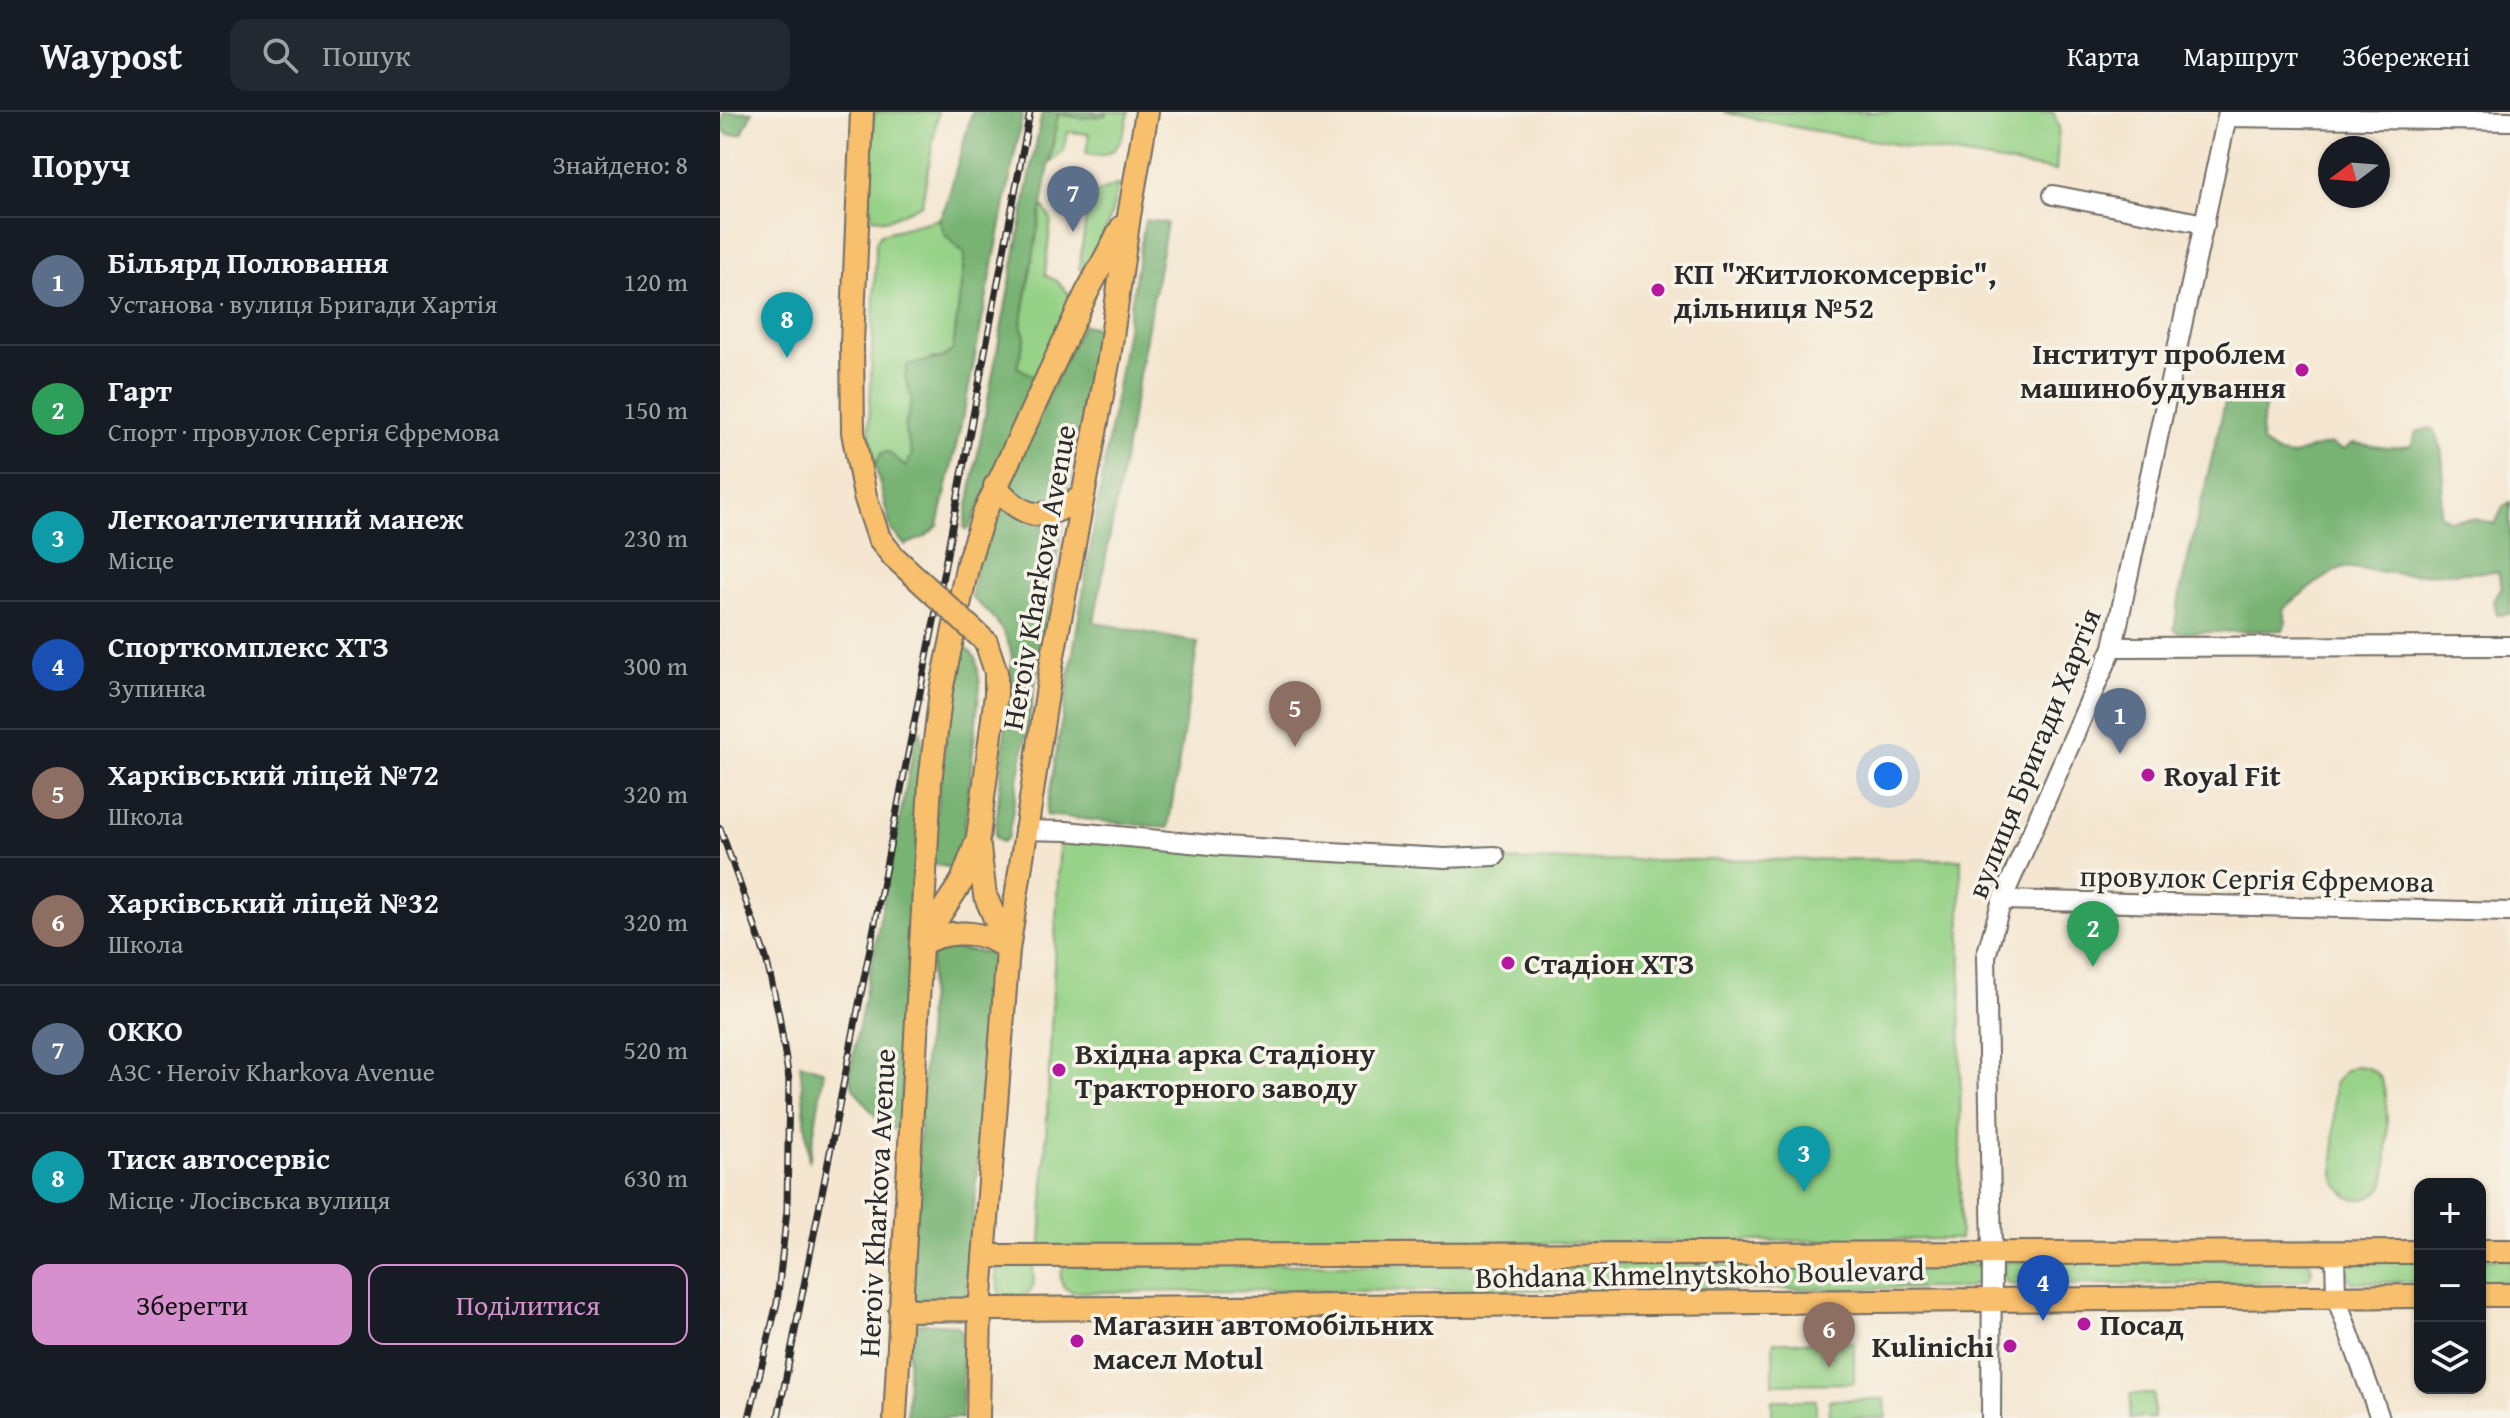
<!DOCTYPE html>
<html lang="uk">
<head>
<meta charset="utf-8">
<style>
	body { margin:0; font-family:"Gentium Book Plus",serif; background:#242831; color:#f1f3f6 }
	.controls { position:absolute; right:24px; bottom:24px; display:grid; overflow:hidden; border-radius:16px; box-shadow:0 2px 6px #0004 }
	.controls button { width:72px; height:72px; display:grid; place-items:center; padding:0; border:0; border-bottom:2px solid #363941; background:#171b24; color:#f1f3f6; font:40px sans-serif }
	.compass { position:absolute; left:1598px; top:24px; width:72px; height:72px; border-radius:50%; background:#171b24; box-shadow:0 2px 6px #0004; rotate:254deg }
	.you { position:absolute; left:1168px; top:664px; width:28px; height:28px; margin:-20px; border:6px solid #fff; border-radius:50%; background:#1a73e8; box-shadow:0 0 0 12px #1a73e833 }
	.badge { display:grid; place-items:center; width:52px; height:52px; border-radius:50%; background:#d690ce; color:#fff; font-size:26px; font-weight:700 }
	.pin { position:absolute; translate:-50% -66px; filter:drop-shadow(0 2px 4px #0008) }
	.pin::after { content:''; position:absolute; top:42px; width:28px; height:24px; background:inherit; clip-path:polygon(0 0,100% 0,50% 100%) }
	.list { margin:0; padding:0; list-style:none }
	h2 { display:flex; justify-content:space-between; align-items:center; height:104px; margin:0; padding:0 32px; font-size:34px }
	h2 small { font-size:26px; font-weight:400; color:#9ea1a6 }
	.list li { display:grid; grid-template-columns:52px 1fr auto; gap:24px; align-items:center; box-sizing:border-box; height:128px; padding:0 32px; border-top:2px solid #363941 }
	.list b { display:block; font-size:30px; white-space:nowrap }
	.list p { margin:0; font-size:26px; white-space:nowrap; color:#9ea1a6 }
	.list em { font-size:26px; font-style:normal; color:#9ea1a6 }
	.actions { display:flex; gap:16px; padding:24px 32px }
	.actions a { flex:1; padding:18px 0; border:2px solid #d690ce; border-radius:16px; text-align:center; font-size:28px; color:#d690ce }
	.actions .main { background:#d690ce; color:#111 }
	.icon { flex:none; width:44px; height:44px; fill:none; stroke:currentColor; stroke-width:2; stroke-linecap:round; stroke-linejoin:round }
	.map { position:relative; flex:none; width:1790px; height:1306px; overflow:hidden }
	header { display:flex; align-items:center; gap:48px; box-sizing:border-box; height:112px; padding:0 40px; background:#171b24; border-bottom:2px solid #363941 }
	header strong { font-size:38px }
	nav { display:flex; gap:44px; margin-inline-start:auto; font-size:28px }
	.search { width:560px; height:72px; background:#242831; display:flex; align-items:center; gap:20px; box-sizing:border-box; padding:0 28px; border-radius:16px; color:#9ea1a6; font-size:30px }
	main { display:flex }
	aside { flex:1; background:#171b24 }
	.map>svg:first-child { display:block }
</style>
</head>
<body>
<header>
<strong>Waypost</strong>
<div class="search"><svg class="icon" aria-label="search" viewBox="0 0 24 24"><circle cx="10" cy="10" r="6"/><path d="M15 15l6 6"/></svg>Пошук</div>
<nav><a>Карта</a><a>Маршрут</a><a>Збережені</a></nav>
</header>
<main>
<aside>
<h2>Поруч<small>Знайдено: 8</small></h2>
<ul class="list">
<li><span class="badge" style="background:#5c6f8a">1</span><div><b>Більярд Полювання</b><p>Установа · вулиця Бригади Хартія</p></div><em>120 m</em></li>
<li><span class="badge" style="background:#2e9e5b">2</span><div><b>Гарт</b><p>Спорт · провулок Сергія Єфремова</p></div><em>150 m</em></li>
<li><span class="badge" style="background:#0f9aa8">3</span><div><b>Легкоатлетичний манеж</b><p>Місце</p></div><em>230 m</em></li>
<li><span class="badge" style="background:#1a4fb4">4</span><div><b>Спорткомплекс ХТЗ</b><p>Зупинка</p></div><em>300 m</em></li>
<li><span class="badge" style="background:#8d6e63">5</span><div><b>Харківський ліцей №72</b><p>Школа</p></div><em>320 m</em></li>
<li><span class="badge" style="background:#8d6e63">6</span><div><b>Харківський ліцей №32</b><p>Школа</p></div><em>320 m</em></li>
<li><span class="badge" style="background:#5c6f8a">7</span><div><b>OKKO</b><p>АЗС · Heroiv Kharkova Avenue</p></div><em>520 m</em></li>
<li><span class="badge" style="background:#0f9aa8">8</span><div><b>Тиск автосервіс</b><p>Місце · Лосівська вулиця</p></div><em>630 m</em></li>
</ul>
<div class="actions"><a class="main">Зберегти</a><a>Поділитися</a></div>
</aside>
<div class="map">
<svg width="1790" height="1306" viewBox="0 0 1790 1306">
	<rect width="100%" height="100%" fill="#f7f3e8"/>
	<filter id="ink" filterUnits="userSpaceOnUse"><feTurbulence type="fractalNoise" baseFrequency=".0125" numOctaves="2"/><feDisplacementMap in="SourceGraphic" scale="16" xChannelSelector="R" yChannelSelector="G"/><feConvolveMatrix kernelMatrix="1 2 1 2 8 2 1 2 1" color-interpolation-filters="sRGB"/></filter>
	<filter id="wash" filterUnits="userSpaceOnUse"><feTurbulence type="fractalNoise" baseFrequency=".006" numOctaves="4" result="noise"/><feDisplacementMap in="SourceGraphic" scale="32" xChannelSelector="R" yChannelSelector="G"/><feGaussianBlur stdDeviation="1.8" result="paint"/><feColorMatrix in="noise" values="0 0 0 0 0 0 0 0 0 0 0 0 0 0 0 0 0 1.4 0 .05"/><feComposite in="paint" operator="in"/></filter>
	<g filter="url(#wash)">
		<rect width="100%" height="100%" fill="#f4e6d0"/>
		<path fill="#95d186" stroke="#607e58" stroke-width="2" d="M154,0H218L202,92L168,108L152,106L149,84Z
			M386,0H409C404,25 398,50 366,42L369,22L348,20L343,40L330,51L338,2C355,4 369,7 385,3Z
			M1003,0H1333L1339,15L1336,59L1084,17Z
			M398,72C393,103 382,132 367,160L359,157L369,84Z
			M322,93L331,107L325,163L337,169L355,188L318,267L297,255L305,225L301,213Z
			M219,107L225,123L245,142L233,238L222,246H212L192,287L186,309L185,319L192,343L186,355L168,340L162,341L155,352L149,316L156,129L161,122Z
			M340,722L726,749L1241,747L1240,1127L321,1136Z
			M1634,954C1645,954 1655,957 1661,967C1669,981 1668,1052 1665,1070C1657,1086 1644,1090 1628,1085L1616,1071L1614,1062V972L1625,958Z
			M1587,1147C1593,1154 1593,1158 1589,1166L1574,1170L1295,1173L1285,1169L1283,1155L1285,1150Z
			M1700,1147V1170H1631L1625,1160L1629,1148Z
			M1760,1147H1790V1170H1760Z
			M306,1150L313,1155L314,1172L310,1180C299,1187 289,1187 279,1181L276,1161L279,1154Z
			M1257,1152L1261,1156C1261,1170 1257,1173 1244,1176L357,1180C341,1179 336,1166 345,1153Z
			M1053,1230H1134V1271L1053,1272Z
			M1411,1282H1434V1306H1410Z
			M1165,1287L1166,1306H1110L1109,1288Z
			M1052,1288H1096V1306H1052Z"/>
		<path fill="#78b373" stroke="#526f4f" stroke-width="2" d="M4,0H32L22,22L8,23L1,14Z
			M252,0H303L246,290L218,414L205,425L185,433L171,418L155,352L162,341L168,340L186,355L192,343L185,319L192,287L185,265L187,253L222,246L233,238L245,142L225,123L219,107L226,93Z
			M322,0H386V3L362,6L338,2L301,213L305,225L297,255L318,267L250,415L246,418L244,415Z
			M425,108L447,111L374,510L478,531L448,716L326,703Z
			M362,213L375,215L379,225L348,384L342,391L310,392L292,376L287,367Z
			M1520,277L1536,284L1548,282L1541,317L1542,331L1559,342L1573,344L1586,338L1610,332L1623,338L1633,331L1668,336L1691,334L1696,320L1711,316C1729,337 1722,376 1720,402L1729,408L1755,407L1775,412L1783,395L1790,390V502L1777,503L1774,489L1782,475L1778,460L1681,462L1623,455L1595,472L1563,497L1566,510L1563,518L1459,521L1454,517L1461,476L1506,286Z
			M276,391L323,413L343,412L288,726L282,730L275,725L292,546C288,518 272,503 251,485L256,454Z
			M240,529L256,546L260,573L240,758L209,751Z
			M201,619L203,638L180,1017L165,1016L134,977L129,964L196,624Z
			M218,835L268,841L274,846L276,854L246,1182L239,1190L196,1193L188,1180L212,837Z
			M80,951L104,959L89,1050Z
			M195,1211L236,1213L243,1220L242,1306H187L189,1219Z"/>
	</g>
	<g filter="url(#ink)">
		<g fill="none" stroke-linecap="round" stroke-linejoin="round">
			<defs>
				<path id="minor" d="M1507,5L1790,9
					M1333,83L1485,112
					M1393,535L1790,534
					M304,718L346,719L501,734L725,746L775,744
					M1282,788L1790,800
					M1615,1140L1616,1185L1660,1306
					M1271,1306L1272,1139L1266,844L1282,788L1393,535L1508,0"/>
				<path id="major" d="M142,0L132,231L133,320L145,384L159,426
					M275,374C304,408 324,411 361,385
					M259,736L265,783L288,837
					M201,831L242,769L258,726L276,582V560L266,530
					M201,832C227,817 265,817 288,838
					M1760,1139H1790
					M264,1144L1700,1140
					M1760,1183H1790
					M180,1198L1700,1184
					M175,1306L210,670L221,579L248,451L263,404L366,182L402,115
					M258,1306L260,1198L288,838L332,549L389,246L409,104L427,0"/>
			</defs>
			<use href="#minor" stroke="#716c65" stroke-width="22"/>
			<use href="#major" stroke="#716c65" stroke-width="26"/>
			<use href="#minor" stroke="#fff" stroke-width="18"/>
			<use href="#major" stroke="#f8bf6c" stroke-width="22"/>
			<defs>
				<path id="rail" d="M0,716L46,846L59,903L69,968L67,1098L57,1191L29,1306
					M58,1306L224,458L310,0"/>
			</defs>
			<use href="#rail" stroke="#2b2b2b" stroke-width="7"/>
			<use href="#rail" stroke="#f7f3e8" stroke-width="4" stroke-dasharray="12" stroke-linecap="butt"/>
			<defs>
				<path id="major-bridge" d="M159,426L173,444L266,530"/>
			</defs>
			<use href="#major-bridge" stroke="#716c65" stroke-width="26" stroke-linecap="butt"/>
			<use href="#major-bridge" stroke="#f8bf6c" stroke-width="22"/>
		</g>
	</g>
	<g fill="#b5179e" stroke="#f7f3e8" stroke-width="3">
		<circle cx="938" cy="178" r="8"/>
		<circle cx="1582" cy="258" r="8"/>
		<circle cx="1428" cy="663" r="8"/>
		<circle cx="788" cy="851" r="8"/>
		<circle cx="339" cy="958" r="8"/>
		<circle cx="1364" cy="1212" r="8"/>
		<circle cx="357" cy="1229" r="8"/>
		<circle cx="1290" cy="1234" r="8"/>
	</g>
	<g text-anchor="middle" dominant-baseline="central" stroke-width="7" stroke-linejoin="round" paint-order="stroke">
		<g font-size="30" font-weight="bold" fill="#2b2b2b" stroke="#f7f3e8" text-anchor="start">
			<text x="954" y="161">КП "Житлокомсервіс",<tspan x="954" dy="34">дільниця №52</tspan></text>
			<text x="1566" y="241" text-anchor="end">Інститут проблем<tspan x="1566" dy="34">машинобудування</tspan></text>
			<text x="1444" y="663">Royal Fit</text>
			<text x="804" y="851">Стадіон ХТЗ</text>
			<text x="355" y="941">Вхідна арка Стадіону<tspan x="355" dy="34">Тракторного заводу</tspan></text>
			<text x="373" y="1212">Магазин автомобільних<tspan x="373" dy="34">масел Motul</tspan></text>
			<text x="1380" y="1212">Посад</text>
			<text x="1274" y="1234" text-anchor="end">Kulinichi</text>
		</g>
		<g font-size="30" fill="#2b2b2b" stroke="#f7f3e8">
			<text transform="translate(318 465) rotate(-80)">Heroiv Kharkova Avenue</text>
			<text transform="translate(1313 641) rotate(-68)">вулиця Бригади Хартія</text>
			<text transform="translate(1537 766) rotate(1)">провулок Сергія Єфремова</text>
			<text transform="translate(156 1091) rotate(-87)">Heroiv Kharkova Avenue</text>
			<text transform="translate(980 1161) rotate(-1)">Bohdana Khmelnytskoho Boulevard</text>
		</g>
	</g>
</svg>
<div class="controls">
<button>+</button>
<button>−</button>
<button><svg class="icon" aria-label="layers" viewBox="0 0 24 24"><path d="M12 4l9 5-9 5-9-5zM3 14l9 5 9-5"/></svg></button>
</div>
<svg class="compass" viewBox="-18 -18 36 36"><path d="M0-13l5 13h-10z" fill="#e53935"/><path d="M0 13l5-13h-10z" fill="#9ea1a6"/></svg>
<div class="you"></div>
<div class="pin badge" style="left:1400px;top:642px;background:#5c6f8a">1</div>
<div class="pin badge" style="left:1373px;top:855px;background:#2e9e5b">2</div>
<div class="pin badge" style="left:1084px;top:1080px;background:#0f9aa8">3</div>
<div class="pin badge" style="left:1323px;top:1209px;background:#1a4fb4">4</div>
<div class="pin badge" style="left:575px;top:635px;background:#8d6e63">5</div>
<div class="pin badge" style="left:1109px;top:1256px;background:#8d6e63">6</div>
<div class="pin badge" style="left:353px;top:120px;background:#5c6f8a">7</div>
<div class="pin badge" style="left:67px;top:246px;background:#0f9aa8">8</div>
</div>
</main>
</body>
</html>
